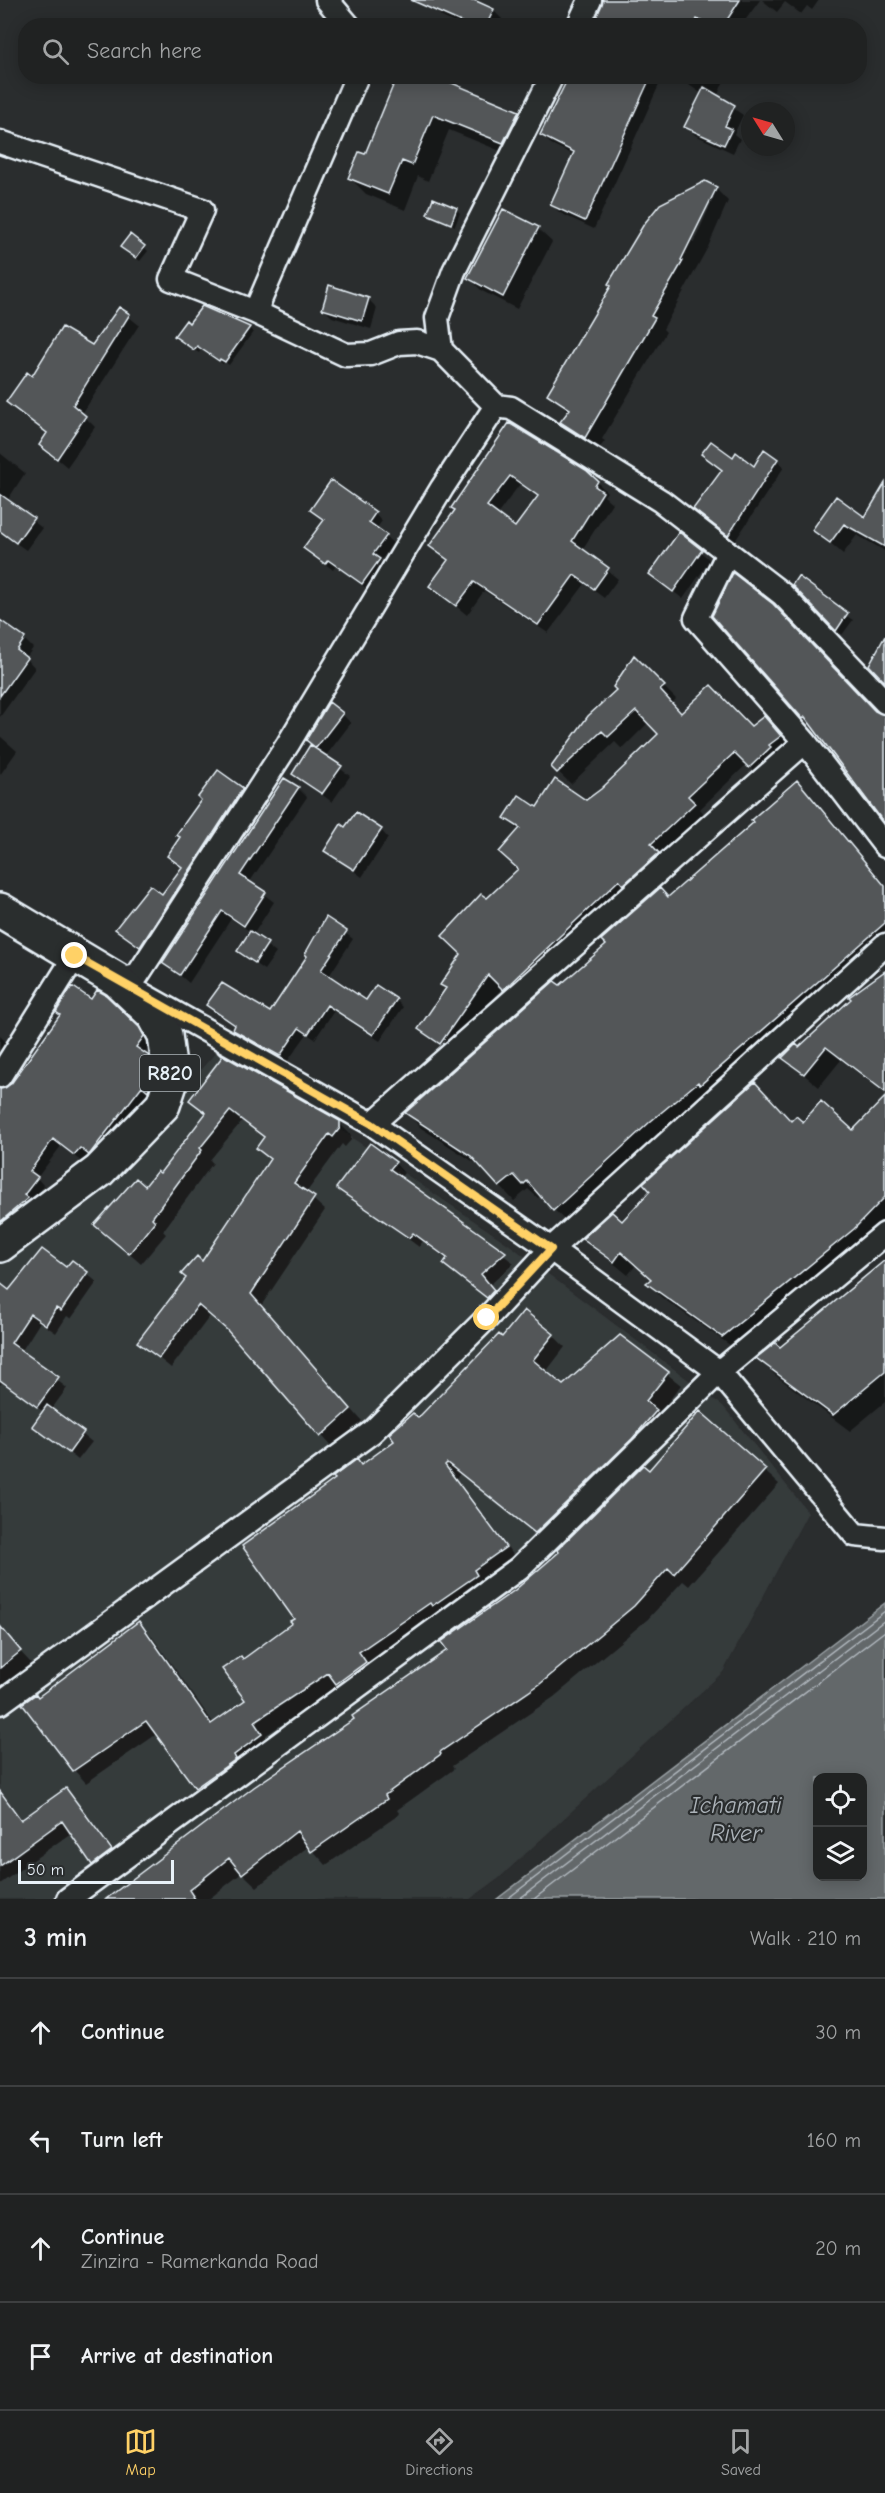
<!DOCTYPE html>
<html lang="en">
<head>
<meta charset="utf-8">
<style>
	body { margin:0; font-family:"Comic Neue",sans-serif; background:#2d2f2f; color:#f1f3f6 }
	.controls { position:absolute; right:18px; bottom:18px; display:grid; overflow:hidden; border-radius:12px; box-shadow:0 3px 15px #0003 }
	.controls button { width:54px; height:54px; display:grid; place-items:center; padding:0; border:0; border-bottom:2px solid #3d3f40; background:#202222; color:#f1f3f6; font:30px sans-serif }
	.compass { position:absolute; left:741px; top:102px; width:54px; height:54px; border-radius:50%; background:#202222; box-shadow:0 3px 15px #0003; rotate:307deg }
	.scale { position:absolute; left:18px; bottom:15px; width:156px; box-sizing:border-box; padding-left:6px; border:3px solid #e8f1f8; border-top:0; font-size:16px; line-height:21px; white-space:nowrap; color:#e8f1f8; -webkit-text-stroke:4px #2a2d2e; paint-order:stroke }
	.stop { position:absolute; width:18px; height:18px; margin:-14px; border:4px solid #ffd166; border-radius:50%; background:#fff }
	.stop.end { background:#ffd166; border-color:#fff; box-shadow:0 2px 6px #0008 }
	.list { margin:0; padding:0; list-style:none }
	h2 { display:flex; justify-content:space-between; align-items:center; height:78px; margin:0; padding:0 24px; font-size:26px }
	h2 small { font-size:20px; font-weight:400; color:#a2a4a5 }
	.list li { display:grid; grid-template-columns:39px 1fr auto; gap:18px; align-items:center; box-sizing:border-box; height:108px; padding:0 24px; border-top:2px solid #3d3f40 }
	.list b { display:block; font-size:22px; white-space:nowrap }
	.list p { margin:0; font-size:20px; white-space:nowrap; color:#a2a4a5 }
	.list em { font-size:20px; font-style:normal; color:#a2a4a5 }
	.icon { flex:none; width:33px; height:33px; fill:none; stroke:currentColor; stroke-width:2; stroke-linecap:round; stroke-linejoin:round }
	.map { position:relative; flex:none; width:885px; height:1899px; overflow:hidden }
	.search { position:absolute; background:#202222; box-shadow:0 3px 15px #0003; left:18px; right:18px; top:18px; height:66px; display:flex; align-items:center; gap:15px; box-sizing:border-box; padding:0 21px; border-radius:24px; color:#a2a4a5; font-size:22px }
	.sheet { height:510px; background:#202222 }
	nav { display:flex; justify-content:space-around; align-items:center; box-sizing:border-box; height:84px; border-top:2px solid #3d3f40; background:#202222; font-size:16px; color:#a2a4a5 }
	nav a { display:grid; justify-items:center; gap:3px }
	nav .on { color:#ffd166 }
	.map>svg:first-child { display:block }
</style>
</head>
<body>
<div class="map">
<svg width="885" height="1899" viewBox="0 0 885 1899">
	<rect width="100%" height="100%" fill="#2a2d2e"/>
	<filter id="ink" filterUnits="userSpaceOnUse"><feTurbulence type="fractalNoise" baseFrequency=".0167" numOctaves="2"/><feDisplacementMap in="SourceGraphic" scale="12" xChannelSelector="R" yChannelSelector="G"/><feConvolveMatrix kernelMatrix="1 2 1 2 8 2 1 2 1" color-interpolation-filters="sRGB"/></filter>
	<g filter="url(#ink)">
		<path fill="#363a3b" d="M220,1048L511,1246L723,1406L808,1512L723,1672L498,1879L470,1899H0V1263L65,1221Z"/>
		<path fill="#63686b" stroke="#989fa3" stroke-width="1.5" fill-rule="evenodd" d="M885,1603V1899H497ZM818,1778H862V1876H818Z"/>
		<path fill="#0007" fill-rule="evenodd" d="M437,0H470L493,10L502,19L499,26H461L442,17L433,8Z
			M604,0H760L741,26H595Z
			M762,0H819L812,10L807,6L801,14L785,2L777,12Z
			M431,76L518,113L534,129L520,159L449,130L428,181L418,176L405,210L366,194L350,178Z
			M571,76H663L594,229L560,213L552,205L574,155L551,144L542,135Z
			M676,76H726L717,97L743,115L734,134L740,139L733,153L695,135L686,126L702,94Z
			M716,189L728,201L708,247L663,329L666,332L602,439L605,441L598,450L574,435L562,422L570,412L549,394ZM711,197H714L694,242L691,241Z
			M456,209L460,213L455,226L429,213Z
			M504,211L538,229L552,242L517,309L482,291L469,278Z
			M144,247L148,251L140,261L126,251Z
			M368,299L377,308L371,329L332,317L323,308Z
			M119,309L139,325L82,414L95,427L67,467L41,445L48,435L8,402L32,378L92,347Z
			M190,325L249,328L253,332L229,365L225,362L223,364L201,349L199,353L180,340Z
			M509,425L597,482L607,492L604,496L612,503L582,550L618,579L604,598L585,584L548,633L484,591L467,615L431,586L449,562L431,546L457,511ZM520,484L538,497L516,529L497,515Z
			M0,453L25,473L7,501L42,528L26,550L0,532Z
			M733,459L754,468L777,460L784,467L735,541L702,515L724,471Z
			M885,486V551L857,535L843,554L814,529L866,519Z
			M312,509L375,513L382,521L376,529L393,543L380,562L386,568L370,591L336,566L333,570L305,548L325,521Z
			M679,534L710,560L683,599L651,574Z
			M794,584L853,620L842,635Z
			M772,605L882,717L885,716V821L818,731L714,616Z
			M0,632L24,639L33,648L26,658L35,668L0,717Z
			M634,657L676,699L671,704L682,715L751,728L764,718L793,749L762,780L747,764L700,809L706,816L517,1002L502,987L454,1056L420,1029L447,989L442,984L463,954L487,900L520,870L519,831L506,818L537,809L586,801L602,790L660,734L649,722L622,749L615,742L571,784L553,767L618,690Z
			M342,714L351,723L325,757L350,776L332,802L294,774L317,749L308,740Z
			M0,736L17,751L0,775Z
			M218,772L250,797L148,953L141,948L171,901L169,899L138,946L117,929L163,896L183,869L169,856Z
			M797,782L885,884V950L568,1224L541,1196L538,1198L528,1189L514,1201L483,1168L421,1128L407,1113L668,899L756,823Z
			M298,788L307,797L249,883L274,902L253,935L276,953L264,970L248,959L239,951L251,932L231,919L189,983L164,962Z
			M346,829L381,830L388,838L362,877L326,850Z
			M327,919L353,939L329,976L367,1002L396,1000L403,1007L380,1041L334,1011L315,1039L307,1034L287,1062L242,1037L235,1030L236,1026L208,1005L270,1014L309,956Z
			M885,972V1093L841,1060L819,1087L784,1058L799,1049Z
			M91,1001L138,1028L146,1036L151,1045L144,1054L156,1065L159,1088L150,1093L97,1161L88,1154L82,1162L61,1146L37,1178L44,1186L0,1235V1102L13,1084Z
			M0,1036L7,1043L0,1052Z
			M885,1099V1224L737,1350L661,1297L648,1283L652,1280L636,1265L628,1275L584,1239L622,1223L792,1123L853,1132Z
			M191,1100L339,1123L351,1135V1140L345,1147L342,1144L306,1193L325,1210L261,1306L362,1421L332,1447L234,1336L210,1316L171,1368L139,1342L202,1263L270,1161L258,1148L265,1139L242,1121L210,1160L213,1163L163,1231L166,1234L141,1264L96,1225L160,1175L207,1115Z
			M395,1163L404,1173L400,1178L514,1263L490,1285L503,1301L498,1306L455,1273L445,1264L447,1260L423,1241L419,1247L338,1187Z
			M72,1262L97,1282L71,1319L67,1316L56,1333L40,1322L21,1352L67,1388L51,1410L92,1442L78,1460L34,1425L44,1412L2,1383L0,1385V1286L9,1292L67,1270Z
			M885,1262V1402L850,1431L775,1375L759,1359L780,1349Z
			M553,1335L565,1347L546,1372L563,1386L620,1337L681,1385L659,1414L668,1423L549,1544L460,1474L456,1478L517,1560L349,1696L340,1686L266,1735L274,1747L208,1800L196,1788L157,1734L86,1783L74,1770L39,1699L138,1623L151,1635L214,1724L247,1701L243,1660L294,1624L362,1466L396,1441L503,1339Z
			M700,1413L779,1484L689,1586L683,1581L648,1619L554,1697L452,1766L454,1769L397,1810L400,1814L326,1865L309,1846L257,1887L242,1873L209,1899H108L449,1651L649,1472Z
			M0,1630L31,1663L0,1688Z
			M0,1789L23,1821L66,1790L122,1861L104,1874L71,1833L0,1884Z"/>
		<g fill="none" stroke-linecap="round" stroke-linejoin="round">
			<path stroke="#b3bac0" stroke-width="1.5" d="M507,1899L885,1611
				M519,1899L885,1620
				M534,1899L885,1631"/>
		</g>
		<path fill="#535759" stroke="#e8f1f8" stroke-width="1.5" fill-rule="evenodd" d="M411,0H474L494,9L486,26H470Z
			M603,0H740L723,26H711L697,19L694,26H593Z
			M397,76H435L519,111L503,143L433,115L412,165L402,161L388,194L348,178L359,152L365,154Z
			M569,76H651L585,221L550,205L574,152L540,135Z
			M704,87L735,105L725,126L732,129L724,145L684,127Z
			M705,181L717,187L681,260L683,261L651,316L655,318L585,438L560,422L570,409L547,394L611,286L608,284L644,224L660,204Z
			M433,198L457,208L451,224L427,214Z
			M503,209L539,227L503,297L467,278Z
			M130,234L145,246L136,258L120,247Z
			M329,285L369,298L362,321L322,309Z
			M202,306L250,327L225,362L220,359L219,361L197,346L194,350L174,336L186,320L189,323Z
			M119,307L130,314L73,405L86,416L57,459L39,445L47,433L6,402L27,372L32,376L62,327L92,345Z
			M509,423L586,470L598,481L595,486L603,492L572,541L609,568L594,589L574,575L538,625L474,582L456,606L429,586L448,560L429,546L455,510L451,508ZM510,476L538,496L515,527L487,506Z
			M711,441L733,457L736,452L754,466L764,449L778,459L728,536L693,509L722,470L701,454Z
			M331,480L376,512L369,522L387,535L373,554L380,559L362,584L328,560L325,564L303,548L324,520L310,510Z
			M885,483V547L844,524L830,543L812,530L836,496L865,517Z
			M0,494L34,518L16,543L0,531Z
			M679,532L702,550L673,592L649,574Z
			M733,573L773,604L875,711L885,715V824L805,717L803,719L712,616Z
			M798,576L848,613L836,631L792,585Z
			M0,620L25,638L17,650L27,658L0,696Z
			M885,636V682L869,665Z
			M634,655L665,686L660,690L681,713L711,685L751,726L764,716L781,736L769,745L771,747L749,768L734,753L688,796L695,803L651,844L659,853L623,885L619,880L503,990L488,975L440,1044L418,1029L446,988L440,985L461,954L442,936L481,894L487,898L518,869L499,852L520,828L504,818L519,795L537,807L555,779L586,800L601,789L658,734L636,711L608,737L602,731L557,773L551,767L588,716L616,690L613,687Z
			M329,702L343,713L316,748L306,740Z
			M310,745L342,766L322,794L292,774Z
			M218,770L243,788L140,947L115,929L150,885L162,894L182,867L167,856L180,837L176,835L201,800L198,797Z
			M284,778L299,787L240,875L266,892L244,926L222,911L180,975L162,963Z
			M797,780L885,886V923L700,1085L698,1082L651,1121L553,1211L527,1181L523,1185L514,1175L499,1187L471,1156L405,1113L554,981L560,985L606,945L601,940L660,888L668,897L754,822L751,820Z
			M356,812L382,829L354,870L324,851L341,824L345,827Z
			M326,917L347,931L321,970L366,1000L376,985L397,999L373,1035L327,1005L308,1034L299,1028L280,1056L233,1030L235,1025L206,1005L222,983L270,1012L307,956L305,954Z
			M250,931L268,943L255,963L237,951Z
			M885,971V1092L826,1047L804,1074L782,1058L796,1044L799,1047L851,999L849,997Z
			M72,986L91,999L97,990L106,995L139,1027L144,1036L136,1047L149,1056L152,1079L148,1091L142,1086L89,1155L80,1148L74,1155L53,1139L30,1171L38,1177L24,1195L28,1198L0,1222V1089L11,1084L60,1015L56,1012Z
			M217,1052L340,1121V1128L333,1137L329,1134L294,1183L315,1197L251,1294L351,1409L320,1437L227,1330L198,1305L159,1358L137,1342L186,1278L181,1274L197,1256L202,1261L270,1159L256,1148L264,1137L230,1111L200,1148L202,1150L152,1218L155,1221L129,1254L94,1225L136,1178L145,1186L157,1171L160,1173L206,1113L189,1100L222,1057Z
			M755,1082L791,1121L796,1116L803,1122L821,1101L853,1130L885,1097V1197L854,1229L722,1337L646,1283L651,1279L621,1252L614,1262L582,1239L612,1212L622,1221L650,1191L643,1183Z
			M370,1143L396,1162L390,1169L506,1252L481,1274L494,1290L487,1298L443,1264L447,1258L413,1233L409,1238L336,1188Z
			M42,1249L66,1267L72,1260L88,1272L61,1311L56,1308L46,1325L30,1314L11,1343L59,1377L37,1407L0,1380V1283L9,1290Z
			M885,1260V1372L833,1415L756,1358L775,1343L780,1347Z
			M524,1310L554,1334L533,1360L563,1385L620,1335L669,1372L646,1401L657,1410L632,1439L535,1533L447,1463L445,1465L506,1547L474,1570L477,1575L432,1606L430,1603L359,1652L366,1662L336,1684L328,1673L254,1722L262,1734L234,1755L236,1759L195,1788L146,1721L73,1771L22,1704L36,1694L38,1697L139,1621L211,1724L245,1700L222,1669L241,1656L243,1659L292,1623L290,1621L294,1619L242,1546L335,1479L333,1477L357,1459L361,1465L394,1441L389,1434L413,1413L418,1418L499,1334L502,1337Z
			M47,1405L84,1432L69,1453L32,1426Z
			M700,1411L766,1469L674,1574L668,1568L634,1606L540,1684L440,1752L441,1754L385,1795L387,1799L311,1852L297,1831L242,1874L229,1858L189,1890L195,1899H106L254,1787L354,1719L352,1716L447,1650L441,1642L515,1590L559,1552L557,1550L643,1465L649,1470Z
			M0,1626L21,1651L0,1668Z
			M66,1788L112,1850L92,1865L62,1821L0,1866V1791L21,1820Z"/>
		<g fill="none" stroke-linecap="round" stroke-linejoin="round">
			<defs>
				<path id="street" d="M327,0L349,26
					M578,26L590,0
					M552,76L454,271L437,318L441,350L496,406L442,488L288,744L137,976L117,980L372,1124L551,1249L719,1372L885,1234
					M0,142L202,210L171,279L255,312L346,355L371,354L399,343L417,342L441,350
					M255,312L357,76
					M496,406L511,408L661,501L782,594L885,702
					M728,553L696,618L805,742L885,846
					M0,1076L75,956
					M372,1124L805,742
					M0,1703L372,1432L487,1318L551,1249L885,945
					M68,1899L519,1568L719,1372L855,1535L885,1538"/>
				<path id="primary" d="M0,910L117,980L154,1015L165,1035L171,1081L163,1105L99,1171L0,1245"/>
			</defs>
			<use href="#street" stroke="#e8f1f8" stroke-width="27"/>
			<use href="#primary" stroke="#e8f1f8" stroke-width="38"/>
			<use href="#street" stroke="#2a2d2e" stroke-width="22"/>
			<use href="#primary" stroke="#2a2d2e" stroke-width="33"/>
		</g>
	</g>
	<g fill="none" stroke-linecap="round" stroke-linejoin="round" filter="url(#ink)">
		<path stroke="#ffd166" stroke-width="8" d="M75,956L372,1124L551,1249L487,1318"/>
	</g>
	<g text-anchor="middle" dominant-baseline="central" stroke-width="4.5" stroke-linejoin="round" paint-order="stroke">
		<rect fill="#2a2d2e" stroke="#afb6bb" stroke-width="1.5" x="140" y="1055" width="60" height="36" rx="4.5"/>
		<g font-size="21" font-weight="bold" fill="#e8f1f8">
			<text x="170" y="1073">R820</text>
		</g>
		<g font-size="24" font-style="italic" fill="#acb3b9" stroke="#2a2d2e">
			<text x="736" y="1805">Ichamati<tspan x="736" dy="28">River</tspan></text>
		</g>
	</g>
</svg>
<div class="controls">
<button><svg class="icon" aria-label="locate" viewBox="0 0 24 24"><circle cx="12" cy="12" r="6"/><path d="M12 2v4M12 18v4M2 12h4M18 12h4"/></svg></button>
<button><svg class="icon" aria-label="layers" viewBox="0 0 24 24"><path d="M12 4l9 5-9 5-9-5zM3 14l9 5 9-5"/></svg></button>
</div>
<svg class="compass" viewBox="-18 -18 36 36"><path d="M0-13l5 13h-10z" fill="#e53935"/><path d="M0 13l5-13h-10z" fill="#a2a4a5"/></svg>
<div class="scale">50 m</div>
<div class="stop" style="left:487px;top:1318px"></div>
<div class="stop end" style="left:75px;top:956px"></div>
<div class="search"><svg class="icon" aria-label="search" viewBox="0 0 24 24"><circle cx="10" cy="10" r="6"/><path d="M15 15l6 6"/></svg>Search here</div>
</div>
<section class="sheet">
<h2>3 min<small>Walk · 210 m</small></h2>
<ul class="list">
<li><svg class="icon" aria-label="ahead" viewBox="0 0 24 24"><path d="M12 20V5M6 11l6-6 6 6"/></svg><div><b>Continue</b></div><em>30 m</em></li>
<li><svg class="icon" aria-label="left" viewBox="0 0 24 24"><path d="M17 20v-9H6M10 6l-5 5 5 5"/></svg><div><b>Turn left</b></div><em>160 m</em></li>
<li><svg class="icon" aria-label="ahead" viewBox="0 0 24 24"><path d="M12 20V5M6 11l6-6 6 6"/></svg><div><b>Continue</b><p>Zinzira - Ramerkanda Road</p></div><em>20 m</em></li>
<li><svg class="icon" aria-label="arrive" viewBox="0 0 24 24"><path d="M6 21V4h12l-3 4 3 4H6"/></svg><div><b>Arrive at destination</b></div></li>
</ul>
</section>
<nav>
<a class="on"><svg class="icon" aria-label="map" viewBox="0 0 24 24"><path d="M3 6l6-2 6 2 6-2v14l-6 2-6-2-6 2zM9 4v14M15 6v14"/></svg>Map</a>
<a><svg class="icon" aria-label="directions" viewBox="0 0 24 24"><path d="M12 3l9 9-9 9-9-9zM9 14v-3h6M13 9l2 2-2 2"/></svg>Directions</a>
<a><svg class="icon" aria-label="saved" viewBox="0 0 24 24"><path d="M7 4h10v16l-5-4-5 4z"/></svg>Saved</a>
</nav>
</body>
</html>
